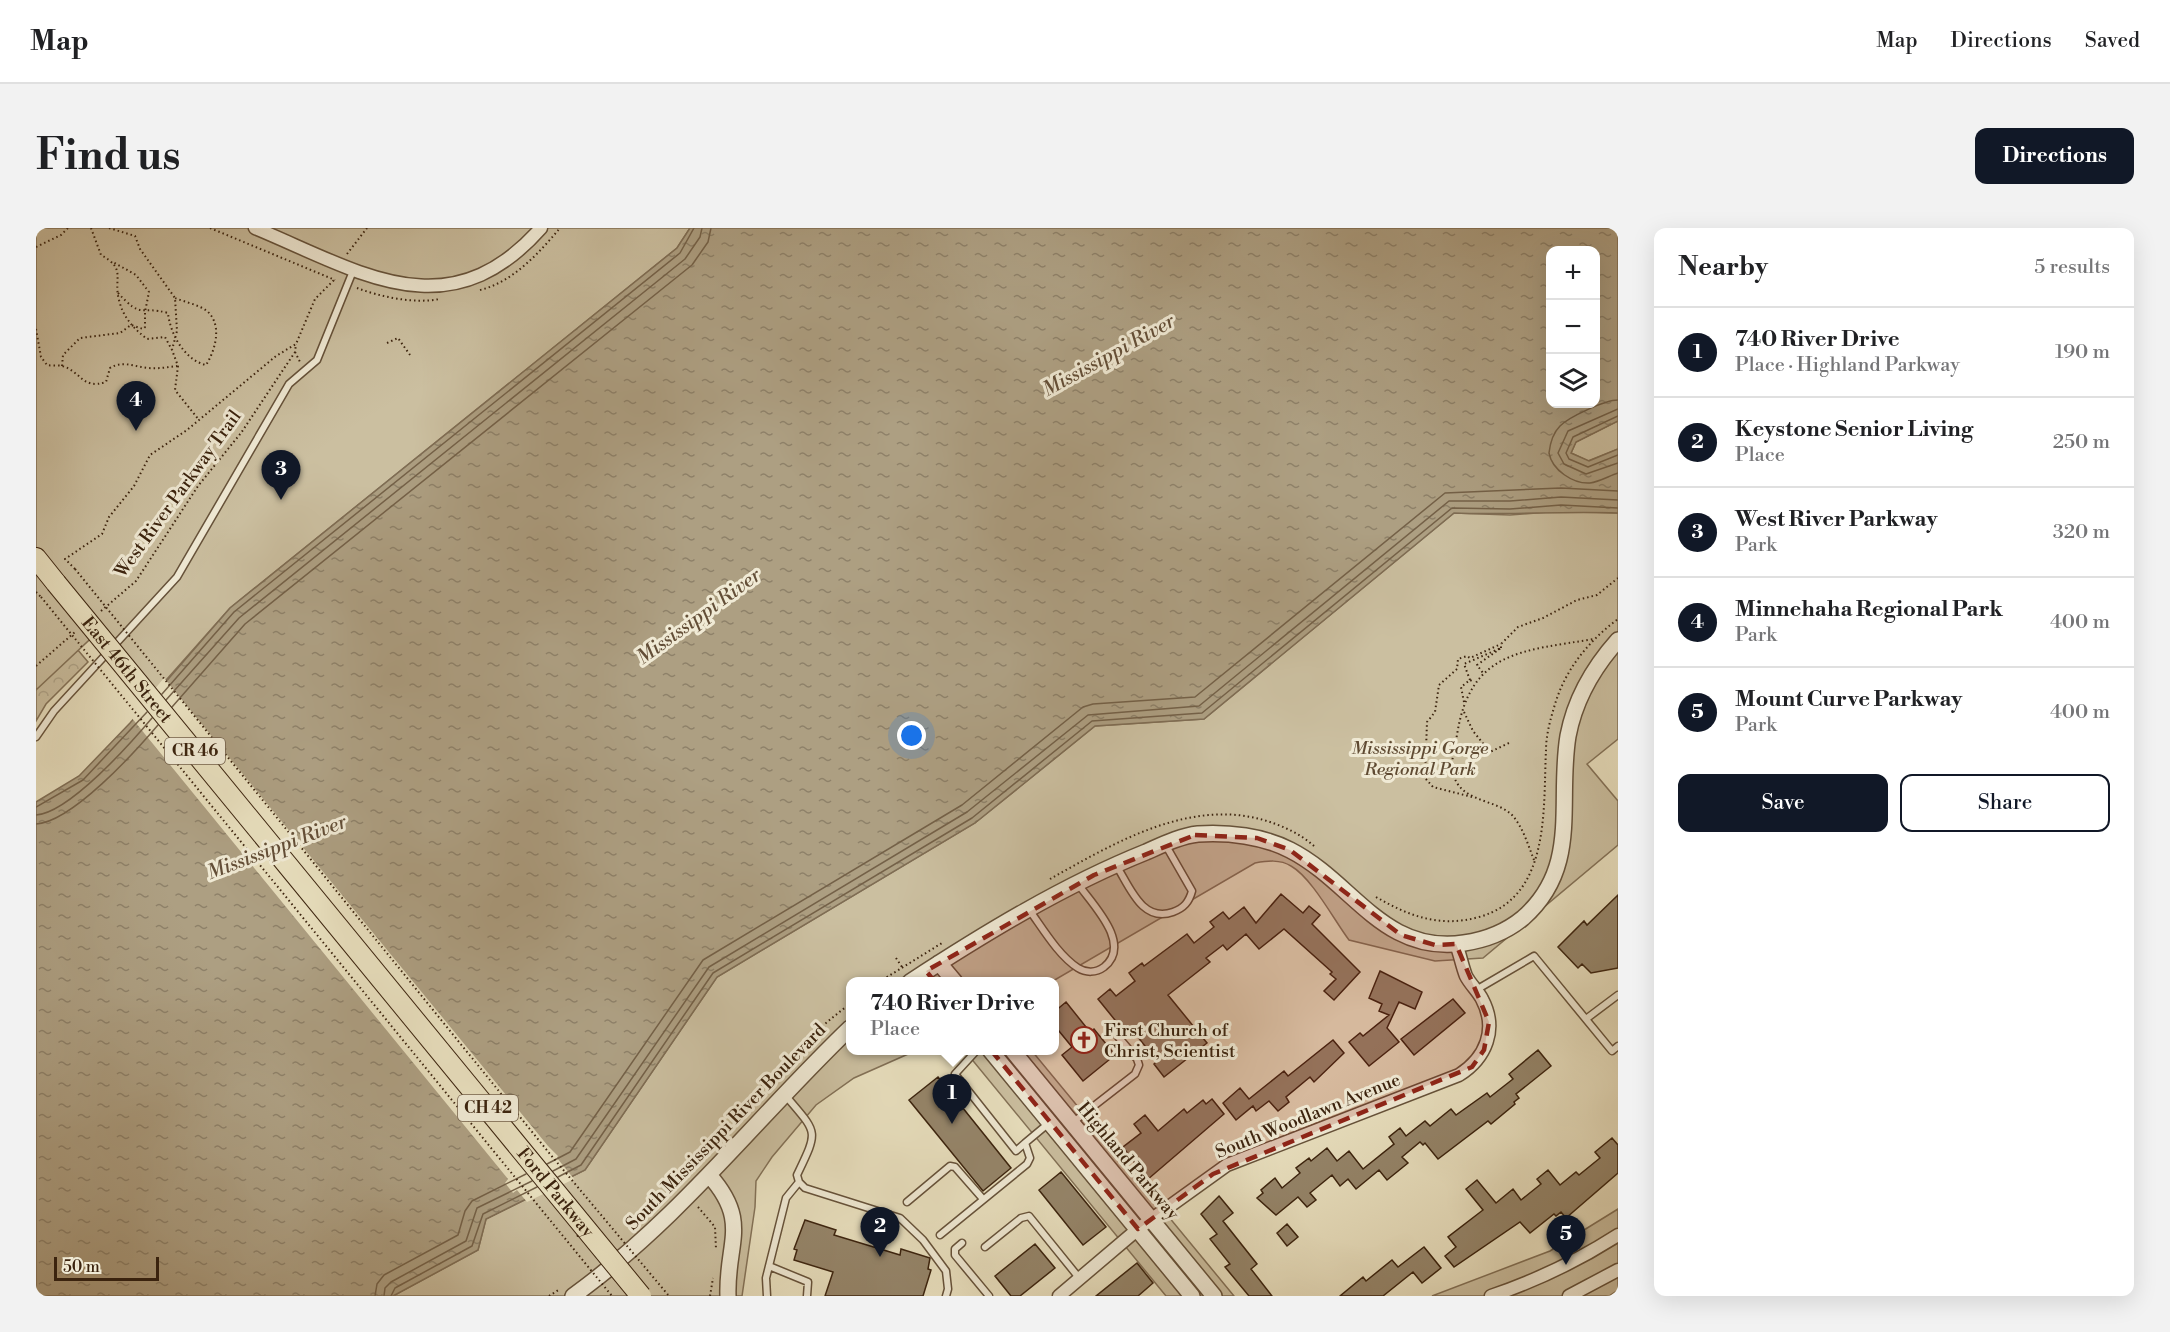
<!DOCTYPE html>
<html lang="en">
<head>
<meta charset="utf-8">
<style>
	body { margin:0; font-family:"Libre Bodoni",serif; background:#f2f2f2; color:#202124 }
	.controls { position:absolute; right:18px; top:18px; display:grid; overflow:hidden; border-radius:12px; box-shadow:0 6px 24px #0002 }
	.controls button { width:54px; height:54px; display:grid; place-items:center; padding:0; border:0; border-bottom:2px solid #e0e0e0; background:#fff; color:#202124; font:30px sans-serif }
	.scale { position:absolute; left:18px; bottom:15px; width:105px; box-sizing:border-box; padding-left:6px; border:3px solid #3b230e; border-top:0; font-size:16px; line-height:21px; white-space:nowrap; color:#3b230e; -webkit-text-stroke:4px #f0ead5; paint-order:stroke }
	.you { position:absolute; left:876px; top:508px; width:21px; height:21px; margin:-15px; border:4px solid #fff; border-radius:50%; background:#1a73e8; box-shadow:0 0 0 9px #1a73e833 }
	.badge { display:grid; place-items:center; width:39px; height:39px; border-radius:50%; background:#111827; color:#fff; font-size:20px; font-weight:700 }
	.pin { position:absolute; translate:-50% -50px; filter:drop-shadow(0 2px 3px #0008) }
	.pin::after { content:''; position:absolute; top:32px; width:21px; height:18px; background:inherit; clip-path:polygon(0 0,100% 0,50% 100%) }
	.popup { position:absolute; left:810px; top:749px; width:213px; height:78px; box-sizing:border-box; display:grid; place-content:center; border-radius:12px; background:#fff; filter:drop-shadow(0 2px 4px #0005); font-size:20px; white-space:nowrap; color:#757577 }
	.popup b { font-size:22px; color:#202124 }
	.popup::after { content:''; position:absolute; left:50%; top:100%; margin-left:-12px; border:12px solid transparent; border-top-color:#fff }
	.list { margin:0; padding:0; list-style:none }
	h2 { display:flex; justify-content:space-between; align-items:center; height:78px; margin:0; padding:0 24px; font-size:26px }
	h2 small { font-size:20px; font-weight:400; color:#757577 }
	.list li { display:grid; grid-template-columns:39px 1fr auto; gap:18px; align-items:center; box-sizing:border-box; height:90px; padding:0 24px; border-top:2px solid #e0e0e0 }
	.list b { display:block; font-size:22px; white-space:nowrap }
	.list p { margin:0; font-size:20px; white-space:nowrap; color:#757577 }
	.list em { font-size:20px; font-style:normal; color:#757577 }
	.actions { display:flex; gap:12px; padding:18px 24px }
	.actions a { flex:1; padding:14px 0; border:2px solid #111827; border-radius:12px; text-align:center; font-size:21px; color:#111827 }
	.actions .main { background:#111827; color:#fff }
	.icon { flex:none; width:33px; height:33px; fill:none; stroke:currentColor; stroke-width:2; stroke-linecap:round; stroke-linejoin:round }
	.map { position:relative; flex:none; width:1582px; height:1068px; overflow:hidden; border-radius:12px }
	header { display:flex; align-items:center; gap:36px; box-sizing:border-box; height:84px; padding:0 30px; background:#fff; border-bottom:2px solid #e0e0e0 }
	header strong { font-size:28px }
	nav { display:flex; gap:33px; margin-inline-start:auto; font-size:21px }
	.intro { display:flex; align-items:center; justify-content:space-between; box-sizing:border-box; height:144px; padding:0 36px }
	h1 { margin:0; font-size:42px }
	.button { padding:15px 27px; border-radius:12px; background:#111827; color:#fff; font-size:21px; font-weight:700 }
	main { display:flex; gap:36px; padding:0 36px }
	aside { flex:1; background:#fff; border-radius:12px; box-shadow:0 6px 24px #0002 }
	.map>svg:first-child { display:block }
</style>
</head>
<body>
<header>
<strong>Map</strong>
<nav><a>Map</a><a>Directions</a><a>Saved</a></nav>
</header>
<div class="intro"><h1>Find us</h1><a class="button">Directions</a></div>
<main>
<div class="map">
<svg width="1582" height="1068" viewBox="0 0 1582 1068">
	<defs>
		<pattern id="forest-crowns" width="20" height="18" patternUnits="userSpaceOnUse" patternTransform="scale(1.5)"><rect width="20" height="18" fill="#cbbfa0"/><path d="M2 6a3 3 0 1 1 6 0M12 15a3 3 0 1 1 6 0" fill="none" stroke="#afa489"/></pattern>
		<pattern id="water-ripples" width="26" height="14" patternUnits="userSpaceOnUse" patternTransform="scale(1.5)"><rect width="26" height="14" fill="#ad9f82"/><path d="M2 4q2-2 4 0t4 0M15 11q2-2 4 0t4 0" fill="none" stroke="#8e8169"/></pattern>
	</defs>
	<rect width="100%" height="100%" fill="#e8dfbe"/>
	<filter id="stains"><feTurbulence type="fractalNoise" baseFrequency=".00333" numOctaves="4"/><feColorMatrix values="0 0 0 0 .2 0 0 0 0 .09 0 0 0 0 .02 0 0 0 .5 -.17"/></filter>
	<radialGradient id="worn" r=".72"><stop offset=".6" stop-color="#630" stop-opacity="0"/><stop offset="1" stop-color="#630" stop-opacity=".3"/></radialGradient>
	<path fill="url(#forest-crowns)" stroke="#837157" stroke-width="1.5" d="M36,415L52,434L10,476L0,493V445Z"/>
	<path fill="#cbbfa0" stroke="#837157" stroke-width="1.5" d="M0,0H654L641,20L194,380L115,469L65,401L0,462Z
		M1582,193V221L1552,233L1535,225L1540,214Z
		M1525,283L1582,285V511L1551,536L1582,573V617L1447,730L1399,733L1313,712C1298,692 1276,650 1255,638C1244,631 1231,633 1219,635L1017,753L814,754V822L879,823L818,850L780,877L736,929L720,953L719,979L706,1068H357L442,1022L450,991L549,942L681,749L939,595L1059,498L1168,491L1418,285L1474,287Z
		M929,823H996L1198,1068H1130Z
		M1582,981V1062L1573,1068H1396L1514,1023Z"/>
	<path fill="url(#water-ripples)" stroke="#7f6d54" stroke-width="1.5" fill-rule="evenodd" d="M654,0H1582V193L1540,214L1535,225L1553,233L1582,221V285C1527,283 1473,287 1418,285L1168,491L1059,498L939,595L681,749L549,942L450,991L442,1022L357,1068H0V574L43,548L94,495L194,380L641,20ZM1514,22H1560V176H1514Z"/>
	<path fill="#e8dfbe" d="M128,450L512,918L522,928L521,930L538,951L491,974L481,962L477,965L469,955L472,951L95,489Z"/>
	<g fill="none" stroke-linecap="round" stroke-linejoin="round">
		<path stroke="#746148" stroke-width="1.5" d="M1582,172C1569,172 1533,189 1524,198C1517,205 1514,216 1513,225C1516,242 1537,256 1554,255C1563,254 1573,248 1582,245
			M1582,181L1532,203L1522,225L1528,236L1550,246L1582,235
			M1582,188L1537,209L1530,225L1533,231L1552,239L1582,227
			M126,466L198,384L644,25L658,0
			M130,472L203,390L649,31L664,9L666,0
			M136,479L209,396L656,37L672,14L675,0
			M0,579L47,552L111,484
			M0,587C33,585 95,515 116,490
			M0,596C36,594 99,524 122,497
			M511,936L534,924L667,732L926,577L1047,479L1057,476L1159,469L1409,265L1525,260L1582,263
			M517,943L540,931L673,739L931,584L1052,487L1163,478L1413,273H1474L1525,269L1582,272
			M522,949L545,937L677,745L936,590L1056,493L1166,485L1416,280L1474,281L1525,277L1582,280
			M339,1068L341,1056L348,1047L422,1007L429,983L436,973L490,946
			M348,1068L349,1060L355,1054L430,1013L441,980L496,953
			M355,1068L359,1060L436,1018L447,986L501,959"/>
	</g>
	<path fill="#95856a" stroke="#3b230e" stroke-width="1.5" d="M1245,666L1267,685L1273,678L1284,687L1276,696L1324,744L1298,772L1288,763L1300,751L1294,746L1296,744L1248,701L1223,721L1210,706L1191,722L1187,717L1170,730L1174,734L1132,767L1171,815L1128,849L1118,836L1121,833L1093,798L1087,802L1062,771L1074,761L1080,768L1099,753L1093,745L1106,735L1108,738L1151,706L1158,715L1178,699L1174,694L1187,684L1193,691L1208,679L1220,695Z
		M1582,667V740L1555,745L1546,736L1542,740L1522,719L1548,693L1551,697Z
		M1344,743L1386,764L1379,781L1363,774L1351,800L1363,814L1333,838L1313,814L1324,805L1327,808L1353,787L1343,783L1346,776L1333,770Z
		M1417,771L1429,785L1378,827L1365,811Z
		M1030,774L1054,804L1058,801L1079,827L1047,853L1026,827L1036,819L1018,797V784Z
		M1297,812L1308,825L1278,854L1274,849L1250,869L1253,874L1242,883L1233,873L1220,883L1217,878L1200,892L1187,875L1204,860L1213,871L1248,843L1252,848Z
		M1502,822L1515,838L1480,866L1483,870L1478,874L1479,876L1455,896L1452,893L1402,931L1389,915L1387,917L1384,914L1366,929L1372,935L1351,952L1343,942L1320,961L1312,951L1304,958L1296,947L1274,965L1280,972L1271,979L1262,969L1240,987L1221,970L1227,965L1225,962L1239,950L1246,960L1264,945L1260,940L1273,930L1275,933L1291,920L1301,933L1313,923L1327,941L1358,916L1353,909L1364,900L1370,908L1389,893L1394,898L1415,881L1420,887L1451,865L1454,869L1477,851L1473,846Z
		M902,849L975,940L947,963L873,872Z
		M1176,871L1188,886L1111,952L1087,919L1105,905L1098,896L1109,887L1122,903L1148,881L1151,885L1167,872L1170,876Z
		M1576,910L1582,917V945L1530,990L1525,984L1520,988L1518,986L1494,1005L1484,994L1418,1039L1409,1028L1420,1019L1412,1009L1447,982L1430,961L1441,952L1460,975L1477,961L1485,972L1505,956L1501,951L1512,942L1524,957L1540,944L1543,947L1564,930L1559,924Z
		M1025,944L1070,999L1047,1017L1003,962Z
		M1183,968L1197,985L1187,993L1221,1036L1215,1041L1236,1068H1213L1189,1039L1194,1036L1174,1011L1181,1006L1165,986Z
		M769,992L800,1002L798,1007L864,1027L865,1021L894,1030L892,1041L895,1042L887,1068H789L797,1044L758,1032L761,1022L758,1021Z
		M1251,996L1262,1009L1251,1018L1241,1005Z
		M999,1016L1019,1040L984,1068H975L959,1048Z
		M1388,1019L1405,1040L1386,1055L1377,1044L1347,1068H1304L1327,1049L1330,1053L1356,1032L1362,1039Z
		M1101,1035L1117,1055L1102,1068H1060Z"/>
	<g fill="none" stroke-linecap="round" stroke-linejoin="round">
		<defs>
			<path id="service" d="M0,509L18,483L141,349L253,156L281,132L317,43
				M1080,637C1094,659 1106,695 1137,684C1148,680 1153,674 1156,663L1129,616
				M994,683C1007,701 1023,728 1042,740C1050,745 1060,745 1068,739C1097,716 1056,676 1042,656
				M1440,762L1498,728L1576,823L1582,818
				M1550,791L1582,767
				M941,822L919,846L980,923L989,915
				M749,867C782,906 783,901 761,947L763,954L769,960L864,990L887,1012L910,1043L912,1061L910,1068
				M1036,895L1099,846L1103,837L1101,831L1078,804
				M871,974L914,938L919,939L947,971
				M904,1007L991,936L994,930L989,915L1013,895
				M926,1015L919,1021V1027L953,1068
				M949,1019L985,990L993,988L1044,1051
				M733,1038L772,1054L771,1068
				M731,1068L730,1050L750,970L763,954"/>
			<path id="minor" d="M219,0C323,43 412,105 505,0
				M1023,1068L1102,1001L1191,937L1423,847C1450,830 1462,801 1446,771C1442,763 1434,756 1430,748C1426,738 1424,726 1420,716
				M1455,1068C1502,1052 1540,1034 1582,1007
				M1533,1068L1582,1042"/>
			<path id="tertiary" d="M903,735L919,754
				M874,754C949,705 1028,657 1110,624C1126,617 1144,608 1162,606C1192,604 1227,608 1254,622C1317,654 1347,727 1428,715C1449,712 1470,704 1487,690C1545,639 1521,575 1532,508C1539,471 1557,440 1582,412
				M954,822L1156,1068
				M976,822L1178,1068
				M673,947C715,994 690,1015 692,1068
				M537,1068C644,991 720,890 814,800"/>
			<path id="primary" d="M0,330L20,355"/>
		</defs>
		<use href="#service" stroke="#66523a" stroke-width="9"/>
		<use href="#minor" stroke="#66523a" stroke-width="15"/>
		<use href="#tertiary" stroke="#66523a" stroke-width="18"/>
		<use href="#primary" stroke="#3b230e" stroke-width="22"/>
		<path stroke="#3b230e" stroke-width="2" stroke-dasharray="1.5 3" stroke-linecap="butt" d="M55,0L65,27C91,41 77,50 83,72C87,89 97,100 111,111L129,109L136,122
			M73,0L99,8L104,21L139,70L141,103L136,122L142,138L139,162L163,192
			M174,0L299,52
			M0,19L25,7L32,0
			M311,26L331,0
			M321,60C345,69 378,76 404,71
			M444,62C477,54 503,25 524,0
			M82,65C107,92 103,77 132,85C134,105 148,132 170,137C179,123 187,97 171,83C163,77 149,74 139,70
			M0,101L5,129L11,137C16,138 23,137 26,138C45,143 46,162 70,154L74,140C87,132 99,139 112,140C122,141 132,139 142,138
			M351,115L362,110L374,127
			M259,124L264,134
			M26,138L27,127L44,110L84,105L95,97L107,101L109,99V84L113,64L100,47L77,34
			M39,341L29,331L66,306L73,289L98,258L114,227L151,202L240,128L260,116L279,71L298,52
			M0,364L5,369
			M65,383L100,353L162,258L205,205L259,124L260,116
			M1465,420V416L1482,399L1507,390L1541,372L1561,367L1582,350
			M0,438L39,404
			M1434,452L1428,436L1465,420L1441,437L1447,445
			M1428,474L1425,459L1434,452L1438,454
			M1428,484L1437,503L1454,524L1475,514
			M1436,569L1397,559L1389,550L1391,494L1399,484L1403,457L1421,441L1422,431L1431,428L1434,430L1465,416
			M1498,632C1492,617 1487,599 1476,587C1462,573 1433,574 1421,555C1412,540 1418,523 1421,507C1434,422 1487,423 1558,411
			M1014,651C1080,614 1157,568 1234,594C1249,599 1266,607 1278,618
			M1340,669C1373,688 1404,700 1443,689C1515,669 1507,581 1510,522C1510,506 1515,489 1520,473C1531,439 1554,412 1582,391
			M860,730L866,739
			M843,754L906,715
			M634,964C690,900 745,827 814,776
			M662,979L679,999L680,1021
			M513,1068L524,1061
			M674,1068L677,1050"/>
		<use href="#service" stroke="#f0ead5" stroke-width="6"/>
		<use href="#minor" stroke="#f0ead5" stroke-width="12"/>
		<use href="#tertiary" stroke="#f0ead5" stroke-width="15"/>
		<use href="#primary" stroke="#e8dfbe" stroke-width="20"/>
		<defs>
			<g id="primary-bridge">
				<path id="s1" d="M20,355L605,1068"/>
			</g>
		</defs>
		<use href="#primary-bridge" stroke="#3b230e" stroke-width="22" stroke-linecap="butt"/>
		<path stroke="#3b230e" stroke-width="2" stroke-dasharray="1.5 3" stroke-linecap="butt" d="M39,341L514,926L633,1068
			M5,369L576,1068"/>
		<use href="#primary-bridge" stroke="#e8dfbe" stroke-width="20"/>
	</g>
	<path fill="#8f2418" fill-opacity="0.2" stroke="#8f2418" stroke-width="4.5" stroke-dasharray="12 8" stroke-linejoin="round" d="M1159,607L1221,610L1254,622L1365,707L1399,717L1420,716L1453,794L1448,822L1436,839L1177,946L1102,1001L890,743L1058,647Z"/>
	<defs>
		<symbol id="church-ring" viewBox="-11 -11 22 22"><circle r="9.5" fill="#f0ead5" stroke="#8f2418" stroke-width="1.5"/><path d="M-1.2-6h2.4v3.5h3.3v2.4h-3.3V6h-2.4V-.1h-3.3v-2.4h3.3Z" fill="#8f2418"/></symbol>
	</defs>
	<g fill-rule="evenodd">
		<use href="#church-ring" x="1033" y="797" width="30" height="30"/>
	</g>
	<g text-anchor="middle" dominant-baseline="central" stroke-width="6" stroke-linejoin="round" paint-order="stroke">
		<g fill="#f0ead5" stroke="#715f4a" stroke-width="1.5">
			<rect x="129" y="510" width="60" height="26" rx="4.5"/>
			<rect x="422" y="867" width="60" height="26" rx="4.5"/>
		</g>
		<g font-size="16" font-weight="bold" fill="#3b230e">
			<text x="159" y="523">CR 46</text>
			<text x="452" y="880">CH 42</text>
		</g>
		<g font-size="18" fill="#3b230e" stroke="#f0ead5">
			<text transform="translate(142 266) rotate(-54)">West River Parkway Trail</text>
			<text stroke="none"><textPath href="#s1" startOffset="112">East 46th Street</textPath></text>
			<text transform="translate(1272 888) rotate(-22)">South Woodlawn Avenue</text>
			<text transform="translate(690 899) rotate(-46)">South Mississippi River Boulevard</text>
			<text transform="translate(1092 933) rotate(50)">Highland Parkway</text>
			<text stroke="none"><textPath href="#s1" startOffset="788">Ford Parkway</textPath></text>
		</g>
		<g font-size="18" font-style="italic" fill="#5f4a32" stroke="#f0ead5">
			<text x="1384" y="520">Mississippi Gorge<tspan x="1384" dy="21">Regional Park</tspan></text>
		</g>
		<g font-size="18" fill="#3b230e" stroke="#f0ead5" text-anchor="start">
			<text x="1068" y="802">First Church of<tspan x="1068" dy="21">Christ, Scientist</tspan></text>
		</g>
		<g font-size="20" font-style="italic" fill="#634e37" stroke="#f0ead5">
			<text transform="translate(1073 128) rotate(-29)">Mississippi River</text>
			<text transform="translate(663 389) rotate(-36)">Mississippi River</text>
			<text transform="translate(241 620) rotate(-21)">Mississippi River</text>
		</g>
	</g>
	<rect width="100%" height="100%" filter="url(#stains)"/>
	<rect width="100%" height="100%" fill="url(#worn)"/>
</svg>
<div class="controls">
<button>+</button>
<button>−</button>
<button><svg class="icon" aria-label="layers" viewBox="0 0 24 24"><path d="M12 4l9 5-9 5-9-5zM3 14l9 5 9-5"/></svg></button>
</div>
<div class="scale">50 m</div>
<div class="you"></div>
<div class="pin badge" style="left:916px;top:896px">1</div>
<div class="popup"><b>740 River Drive</b>Place</div>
<div class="pin badge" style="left:844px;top:1029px">2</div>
<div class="pin badge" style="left:245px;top:272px">3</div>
<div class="pin badge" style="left:100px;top:203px">4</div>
<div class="pin badge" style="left:1530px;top:1037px">5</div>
</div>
<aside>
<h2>Nearby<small>5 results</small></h2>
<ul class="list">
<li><span class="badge">1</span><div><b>740 River Drive</b><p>Place · Highland Parkway</p></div><em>190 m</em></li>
<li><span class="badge">2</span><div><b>Keystone Senior Living</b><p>Place</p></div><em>250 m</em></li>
<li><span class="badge">3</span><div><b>West River Parkway</b><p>Park</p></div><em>320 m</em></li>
<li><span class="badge">4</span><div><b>Minnehaha Regional Park</b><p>Park</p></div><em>400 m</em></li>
<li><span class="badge">5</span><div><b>Mount Curve Parkway</b><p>Park</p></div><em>400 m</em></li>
</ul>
<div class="actions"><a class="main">Save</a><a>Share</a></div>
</aside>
</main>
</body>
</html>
